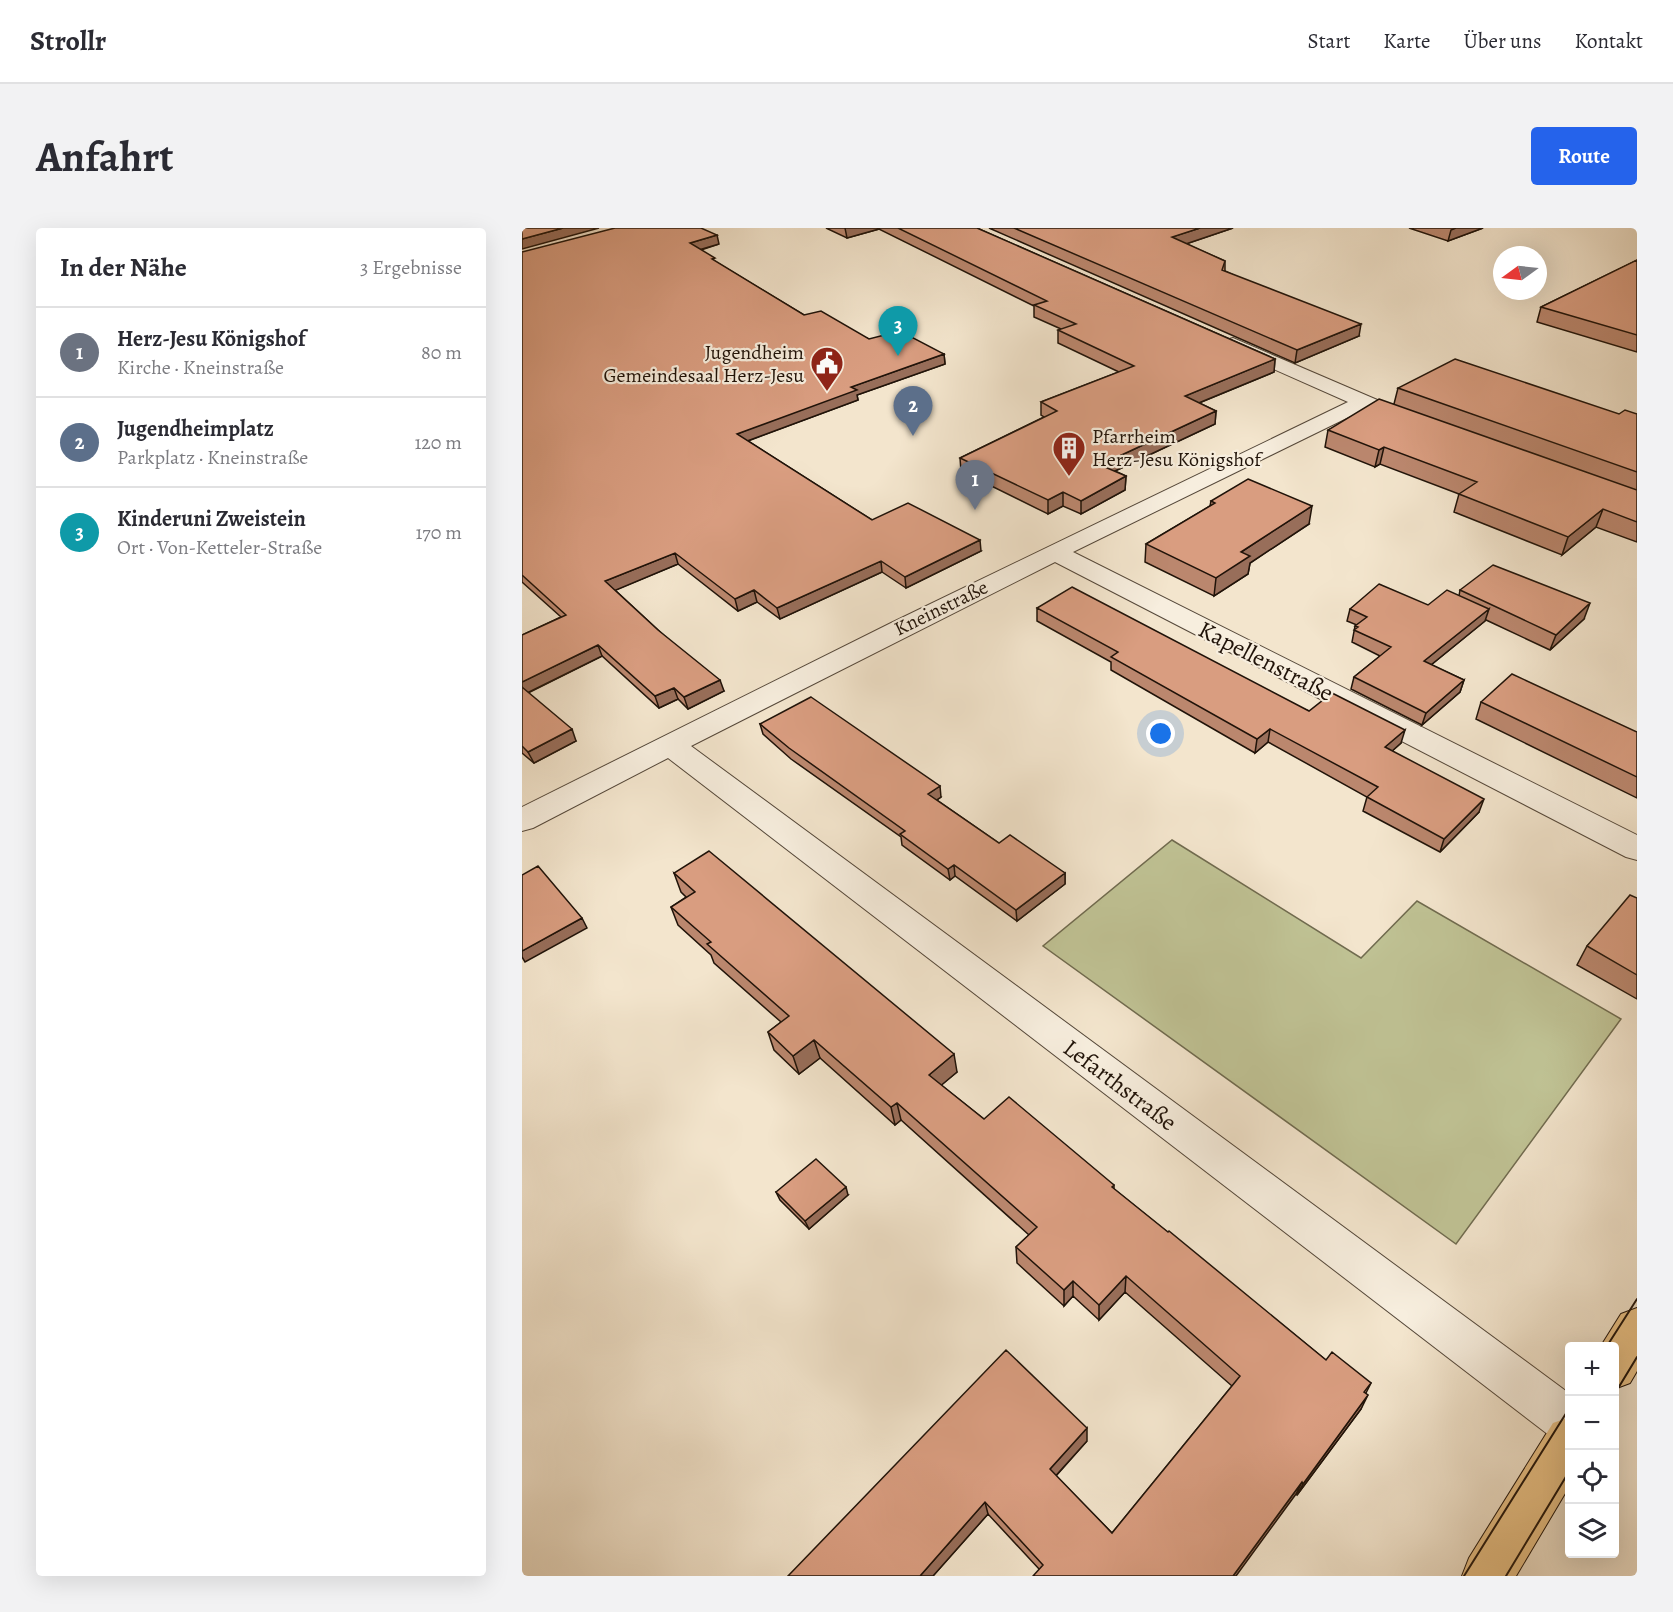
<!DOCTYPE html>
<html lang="de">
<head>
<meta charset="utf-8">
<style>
	body { margin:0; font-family:Alegreya,serif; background:#f2f2f3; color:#2b2b33 }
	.controls { position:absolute; right:18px; bottom:18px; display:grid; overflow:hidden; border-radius:6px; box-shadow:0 6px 24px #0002 }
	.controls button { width:54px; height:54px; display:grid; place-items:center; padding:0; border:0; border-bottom:2px solid #e1e1e2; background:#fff; color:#2b2b33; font:30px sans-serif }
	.compass { position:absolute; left:971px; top:18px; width:54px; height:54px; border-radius:50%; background:#fff; box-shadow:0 6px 24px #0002; rotate:255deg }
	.you { position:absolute; left:639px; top:506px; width:21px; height:21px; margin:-15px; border:4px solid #fff; border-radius:50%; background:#1a73e8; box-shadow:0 0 0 9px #1a73e833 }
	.badge { display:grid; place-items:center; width:39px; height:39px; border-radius:50%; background:#2563eb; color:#fff; font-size:20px; font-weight:700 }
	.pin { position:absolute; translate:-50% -50px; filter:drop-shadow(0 2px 3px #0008) }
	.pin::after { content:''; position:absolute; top:32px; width:21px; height:18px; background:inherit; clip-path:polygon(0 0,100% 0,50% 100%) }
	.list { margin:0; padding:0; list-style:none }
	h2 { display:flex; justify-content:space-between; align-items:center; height:78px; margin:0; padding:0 24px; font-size:26px }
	h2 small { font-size:20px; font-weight:400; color:#7c7c81 }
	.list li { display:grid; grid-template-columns:39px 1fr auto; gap:18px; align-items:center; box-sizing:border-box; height:90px; padding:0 24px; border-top:2px solid #e1e1e2 }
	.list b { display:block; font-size:22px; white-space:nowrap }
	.list p { margin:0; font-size:20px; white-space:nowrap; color:#7c7c81 }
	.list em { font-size:20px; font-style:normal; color:#7c7c81 }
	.icon { flex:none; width:33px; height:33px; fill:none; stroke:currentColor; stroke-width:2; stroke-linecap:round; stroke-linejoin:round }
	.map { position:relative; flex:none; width:1115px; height:1348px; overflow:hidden; border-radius:6px }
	header { display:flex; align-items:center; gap:36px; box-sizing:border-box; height:84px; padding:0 30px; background:#fff; border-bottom:2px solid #e1e1e2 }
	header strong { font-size:28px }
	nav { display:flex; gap:33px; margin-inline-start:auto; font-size:21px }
	.intro { display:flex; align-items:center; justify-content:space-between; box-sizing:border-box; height:144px; padding:0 36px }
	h1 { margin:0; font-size:42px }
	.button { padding:15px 27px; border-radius:6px; background:#2563eb; color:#fff; font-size:21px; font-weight:700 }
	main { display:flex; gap:36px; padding:0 36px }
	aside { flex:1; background:#fff; border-radius:6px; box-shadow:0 6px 24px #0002 }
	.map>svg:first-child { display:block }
</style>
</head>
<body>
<header>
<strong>Strollr</strong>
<nav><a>Start</a><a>Karte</a><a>Über uns</a><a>Kontakt</a></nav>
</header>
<div class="intro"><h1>Anfahrt</h1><a class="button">Route</a></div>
<main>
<aside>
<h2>In der Nähe<small>3 Ergebnisse</small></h2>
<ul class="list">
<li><span class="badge" style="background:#6b7280">1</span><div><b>Herz-Jesu Königshof</b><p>Kirche · Kneinstraße</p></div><em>80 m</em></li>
<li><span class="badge" style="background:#5c6f8a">2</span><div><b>Jugendheimplatz</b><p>Parkplatz · Kneinstraße</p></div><em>120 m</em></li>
<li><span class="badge" style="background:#0f9aa8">3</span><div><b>Kinderuni Zweistein</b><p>Ort · Von-Ketteler-Straße</p></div><em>170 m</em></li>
</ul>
</aside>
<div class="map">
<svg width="1115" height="1348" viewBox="0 0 1115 1348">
	<rect width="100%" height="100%" fill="#f3e5cd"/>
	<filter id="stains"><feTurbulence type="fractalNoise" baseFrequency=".00333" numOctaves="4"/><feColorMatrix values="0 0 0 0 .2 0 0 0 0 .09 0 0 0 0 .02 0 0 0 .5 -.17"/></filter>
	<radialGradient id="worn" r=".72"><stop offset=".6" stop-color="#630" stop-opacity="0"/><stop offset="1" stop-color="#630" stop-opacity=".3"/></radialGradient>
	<path fill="#c0c395" stroke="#706b4f" stroke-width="1.5" d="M650,612L839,730L895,673L1099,791L934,1016L521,718Z"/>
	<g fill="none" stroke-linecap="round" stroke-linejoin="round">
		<defs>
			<path id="minor" d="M711,110L860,174L863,178L860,182L853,184L843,181L551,324L1115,607V632L1104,629L533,334L169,518L1048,1166V1218L1032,1211L146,530L11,600L0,603V579L369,395L826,174L704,120L702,116L704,112Z"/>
			<path id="major" d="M1115,1080V1143L1108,1155L1092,1161V1118H1079L1099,1086Z
				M1048,1189V1257L994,1348H940L947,1330L1031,1195Z"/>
		</defs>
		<use href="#minor" stroke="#55483a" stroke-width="2"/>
		<use href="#major" stroke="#201309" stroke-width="2"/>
		<use href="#minor" fill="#f7eede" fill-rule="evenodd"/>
		<use href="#major" fill="#eac286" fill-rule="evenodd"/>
		<path stroke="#201309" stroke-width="2" d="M1085,1118L1115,1071
			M1092,1167L1115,1129
			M942,1348L1048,1179
			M984,1348L1048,1242"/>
	</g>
	<path fill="#bb876e" stroke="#201309" stroke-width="1.5" d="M304,0H455L753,131L752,144L677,175L694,183L693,196L593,243L604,248L603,262L559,286L541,278L526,286L439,243L438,230L522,189L519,187V174L597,144L536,115V102L539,101L512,89V78L357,1L325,10Z
		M467,0H711L664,16L703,33V43L837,108L773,135Z
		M887,0H961L926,13Z
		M197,16L179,22L194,34L282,87L347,111L422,126L423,136L335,167L336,172L226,213L350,292L459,323L384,360L360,344L258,391L235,374L216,383L156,336L93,362L202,463L166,481L156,471L137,480L80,428L6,465L54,513L12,535L0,525V407L39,389L0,354V24Z
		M1115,32V124L1015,94L1019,79Z
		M876,160L1097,186H1115V314L1074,299L1040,327L932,284L937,266L858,236L853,239L803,219L806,202L872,176Z
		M689,273L787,296L728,335L726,346L692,368L623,334L624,316L688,278Z
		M938,362L1062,391L1028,422L964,392L909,437L942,452L938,464L900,497L829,461L832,449L858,428L830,414L833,398L835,397L825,393L828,381L906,377L937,368Z
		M515,380L787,483L879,515L870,523L957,584L918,624L841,583L845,569L746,514L733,525L589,442V434L515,393Z
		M959,474L1115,504V570L954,491Z
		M238,496L419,569L415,572L477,615L543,645V656L495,693L433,648L428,652L380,617L379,609L269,531L241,506Z
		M152,645L435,844L419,857L462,891L592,957V961L804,1132L849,1155L844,1165L839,1181L775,1267L774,1266L517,1341L466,1286L411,1348H266L565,1213L534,1248L590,1305L710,1158L603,1064L577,1092L551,1068L542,1078L495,1035L494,1019L507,1007L379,892L373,897L298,830L277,846L252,822L246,804L259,794L192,735L189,727L156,697L149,679L164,669L159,664Z
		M1115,670V771L1055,737L1065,718Z
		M254,964L326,967L287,1001L258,972Z"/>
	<path fill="#986e5a" stroke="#201309" stroke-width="1.5" d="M41,0H77L0,21V11Z
		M323,0H356L357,1L325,10Z
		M678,0H711L649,21L650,9Z
		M934,0H961L926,13L929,2Z
		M195,7L197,16L170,24L168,15Z
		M839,96L837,108L773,135L775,122Z
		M422,126L423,136L335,167L336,172L217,216L215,206L329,159Z
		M753,131L752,144L662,181L663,168Z
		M694,183L693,196L578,250V237Z
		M862,219L858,236L853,239L857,222Z
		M604,248L603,262L559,286V273Z
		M541,264V278L526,286V272Z
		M790,278L787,296L728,335L726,346L692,368L694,350L719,324Z
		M1081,281L1074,299L1040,327L1046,309Z
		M458,312L459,323L384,360L383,349Z
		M153,325L156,336L87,365L83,353Z
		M359,333L360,344L258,391L255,380Z
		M232,362L235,374L216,383L213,371Z
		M1068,375L1062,391L1028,422L1034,407Z
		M967,381L963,393L899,445L902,433Z
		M76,417L80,428L1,467L0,465V454Z
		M198,452L202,463L166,481L162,469Z
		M942,452L938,464L900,497L904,485Z
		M152,460L156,471L137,480L133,468Z
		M50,501L54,513L12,535L6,524Z
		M748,501L746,514L733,525L735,511Z
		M883,502L879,515L859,533L863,519Z
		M418,558L419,569L407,577L406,566Z
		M962,571L957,584L918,624L922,611Z
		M432,637L433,648L428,652L426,641Z
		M543,645V656L495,693L494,682Z
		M60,690L65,700L3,734L0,729V723Z
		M292,812L298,830L277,846L271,828Z
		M432,826L435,844L410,865L407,847Z
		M375,875L379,892L373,897L369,879Z
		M324,959L326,967L287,1001L283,993Z
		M604,1048L603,1064L577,1092V1077Z
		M551,1053V1068L542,1078V1062Z
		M846,1167L839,1181L775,1267L781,1256Z
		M565,1200V1213L529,1253L528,1241Z
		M780,1254L774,1266L714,1348H711Z
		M463,1274L466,1286L411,1348H398Z"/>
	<path fill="#d99d80" stroke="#201309" stroke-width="1.5" d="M0,0H41L0,11Z
		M93,0H179L195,7L168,15L193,30L190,31L282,87L299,83L347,111L378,103L422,126L329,159L335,162L215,206L350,292L386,275L458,312L383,349L359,333L255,380L232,362L213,371L153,325L83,353L136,402L198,452L162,469L152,460L133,468L76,417L0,454V407L44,387L0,347V24Z
		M376,0H455L753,131L663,168L694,183L578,237L604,248L559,273L541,264L526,272L438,230L535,183L519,174L612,138L536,102L554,96L512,77L525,73Z
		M492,0H678L650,9L703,33L700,42L839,96L775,122Z
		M1115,32V107L1019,79Z
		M933,131L1097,186L1103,182L1115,186V244L876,160Z
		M857,171L1115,262V294L1081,281L1046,309L937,266L955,254L862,219L857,222L806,202Z
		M726,251L790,278L719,324L728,328L694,350L624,316L693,275L689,273Z
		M971,337L1068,375L1034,407L938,362Z
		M857,356L906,377L925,362L967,381L902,433L942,452L904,485L832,449L869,419L832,402L836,399L833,398L845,389L828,381Z
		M550,359L787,483L810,465L883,502L863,519L962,571L922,611L845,569L856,559L748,501L735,511L589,429L596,424L515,380Z
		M990,446L1115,504V549L959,474Z
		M0,459L50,501L6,524L0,518Z
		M289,469L418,558L406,566L477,615L488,607L543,645L494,682L432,637L426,641L378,606L383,603L267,520L238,496Z
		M187,623L432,826L407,847L462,891L487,869L592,957L590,959L646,1004L647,1003L804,1132L810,1124L849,1155L842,1164L846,1167L781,1256L780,1254L711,1348H511L521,1337L463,1274L398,1348H266L484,1122L565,1200L528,1241L590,1305L718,1148L604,1048L577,1077L551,1053L542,1062L494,1019L515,999L375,875L369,879L292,812L271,828L246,804L267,788L185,716L189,714L149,679L173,664L152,645Z
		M16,638L60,690L0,723V647Z
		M1108,667L1115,670V747L1065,718Z
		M294,931L324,959L283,993L254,964Z"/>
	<defs>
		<symbol id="civic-pin" viewBox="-11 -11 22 30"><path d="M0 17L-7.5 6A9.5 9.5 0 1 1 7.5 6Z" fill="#8f2418" stroke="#f7eede"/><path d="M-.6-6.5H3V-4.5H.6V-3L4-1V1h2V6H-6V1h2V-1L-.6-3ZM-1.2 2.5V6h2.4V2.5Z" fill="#fff"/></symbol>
		<symbol id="building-pin" viewBox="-11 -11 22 30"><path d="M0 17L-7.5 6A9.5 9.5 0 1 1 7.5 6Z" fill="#8f2418" stroke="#f7eede"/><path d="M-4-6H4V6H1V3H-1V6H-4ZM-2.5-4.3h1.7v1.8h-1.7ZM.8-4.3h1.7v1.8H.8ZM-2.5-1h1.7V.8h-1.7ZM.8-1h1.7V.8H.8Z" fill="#fff"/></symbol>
	</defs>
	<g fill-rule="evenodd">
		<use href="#civic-pin" x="286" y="116" width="38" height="52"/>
		<use href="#building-pin" x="528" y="201" width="38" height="52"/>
	</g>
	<g text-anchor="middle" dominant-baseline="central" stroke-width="4.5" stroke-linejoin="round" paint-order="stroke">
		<g font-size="20" fill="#201309" stroke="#f7eede" text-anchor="end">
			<text x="282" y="124">Jugendheim<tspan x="282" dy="23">Gemeindesaal Herz-Jesu</tspan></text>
			<text x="570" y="208" text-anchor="start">Pfarrheim<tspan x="570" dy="23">Herz-Jesu Königshof</tspan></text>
		</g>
		<g font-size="20" fill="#201309" stroke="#f7eede">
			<text transform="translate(419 380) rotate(-26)">Kneinstraße</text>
		</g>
		<g font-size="24" fill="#201309" stroke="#f7eede">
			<text transform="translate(744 433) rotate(27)">Kapellenstraße</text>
			<text transform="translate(598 857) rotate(37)">Lefarthstraße</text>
		</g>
	</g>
	<rect width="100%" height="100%" filter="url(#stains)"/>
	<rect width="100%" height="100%" fill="url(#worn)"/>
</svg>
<div class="controls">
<button>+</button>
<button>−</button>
<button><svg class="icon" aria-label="locate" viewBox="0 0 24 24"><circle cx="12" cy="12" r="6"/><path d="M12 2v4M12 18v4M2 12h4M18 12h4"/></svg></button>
<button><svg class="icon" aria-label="layers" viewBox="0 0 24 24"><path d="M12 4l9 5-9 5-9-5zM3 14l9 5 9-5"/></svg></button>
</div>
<svg class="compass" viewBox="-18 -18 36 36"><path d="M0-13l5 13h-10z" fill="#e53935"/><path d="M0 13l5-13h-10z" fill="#7c7c81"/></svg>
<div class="you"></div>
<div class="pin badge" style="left:453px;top:282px;background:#6b7280">1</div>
<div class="pin badge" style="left:391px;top:208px;background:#5c6f8a">2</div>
<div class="pin badge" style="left:376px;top:128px;background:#0f9aa8">3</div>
</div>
</main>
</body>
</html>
